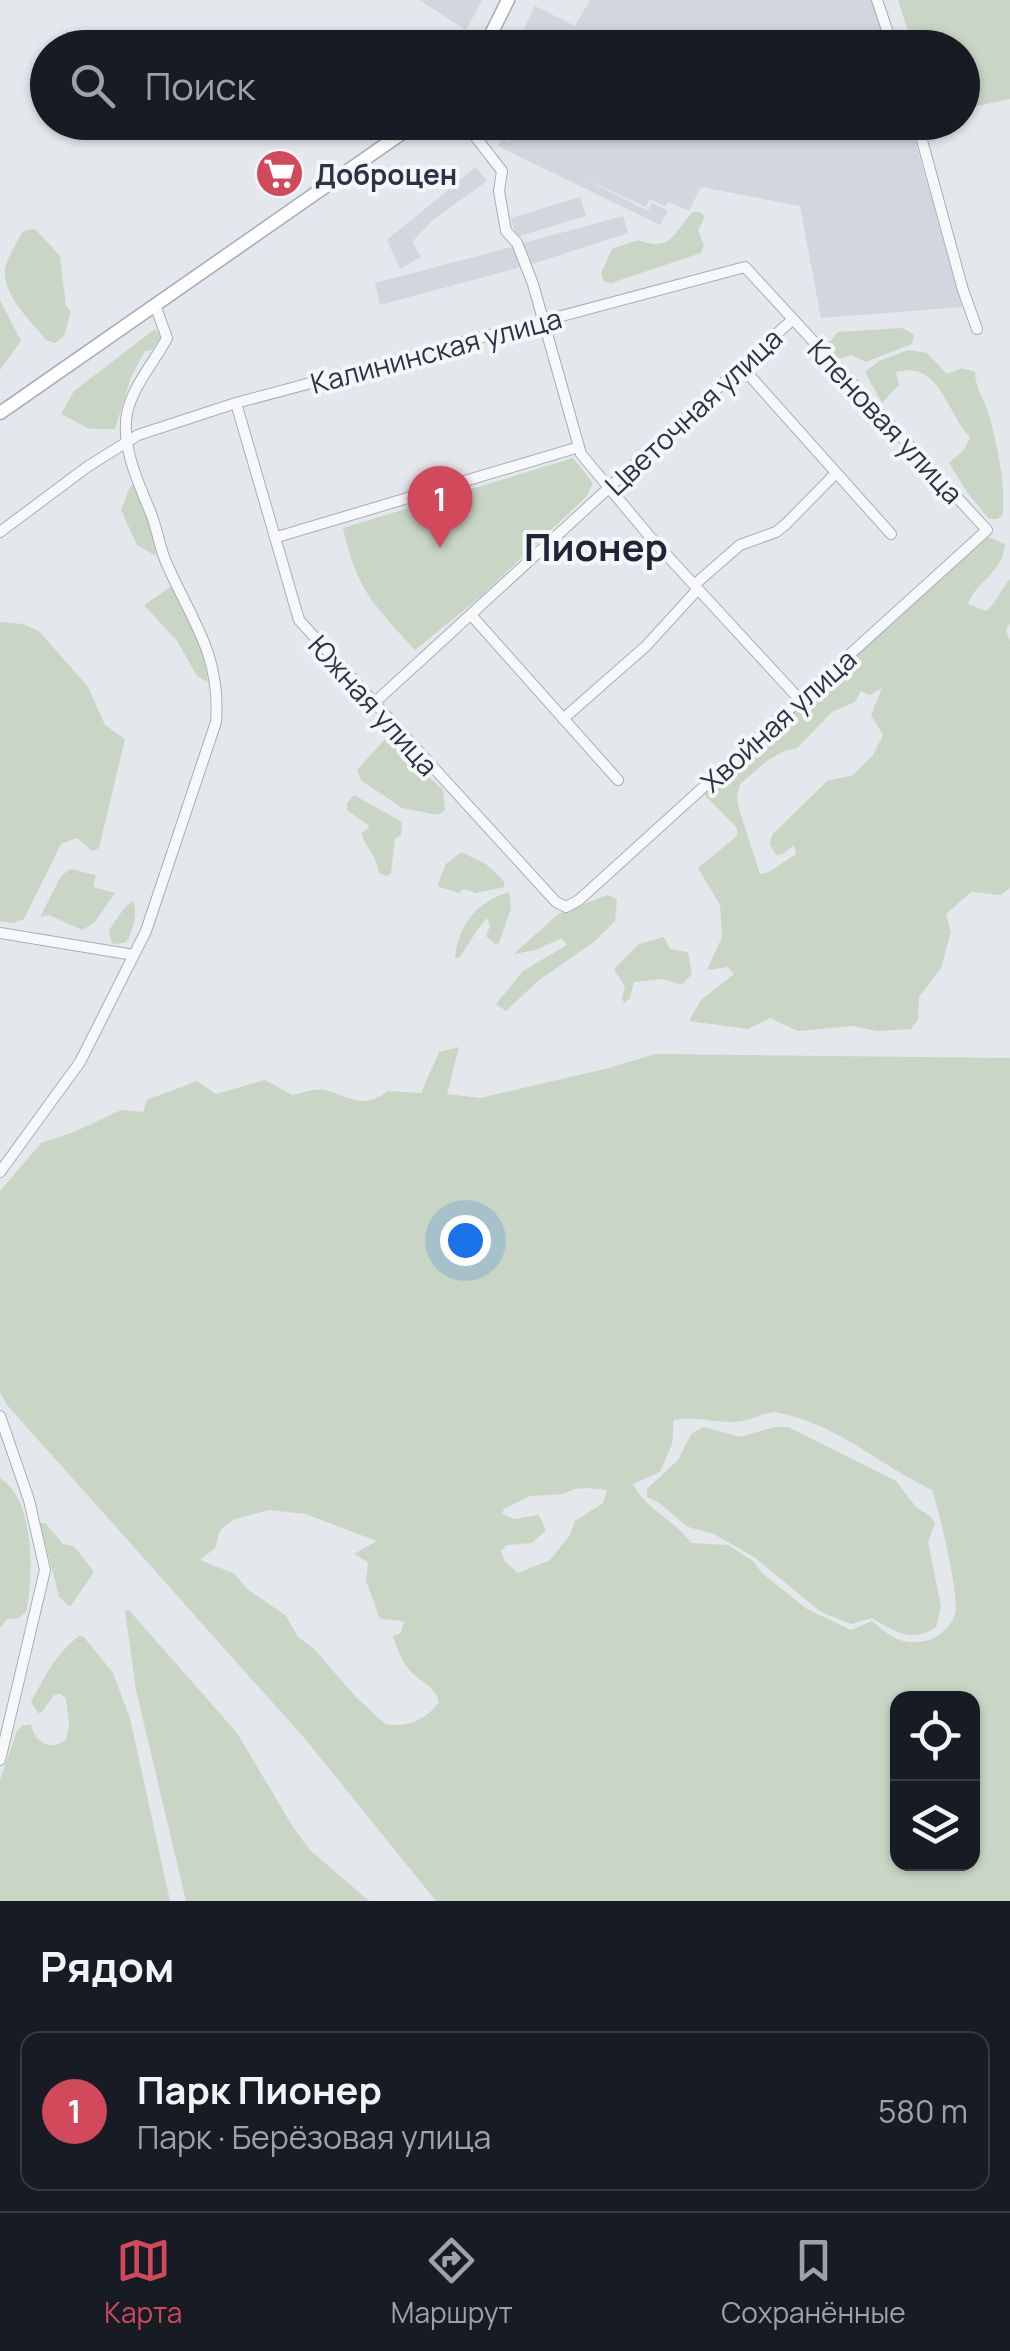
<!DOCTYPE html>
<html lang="ru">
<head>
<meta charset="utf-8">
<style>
	body { margin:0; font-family:Manrope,sans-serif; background:#242831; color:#f1f3f6 }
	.controls { position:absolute; right:30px; bottom:30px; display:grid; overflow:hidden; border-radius:20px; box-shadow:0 2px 8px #0004 }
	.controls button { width:90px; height:90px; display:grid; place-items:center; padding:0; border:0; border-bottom:2px solid #363941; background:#171b24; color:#f1f3f6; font:50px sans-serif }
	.you { position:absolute; left:465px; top:1240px; width:35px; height:35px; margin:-25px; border:8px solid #fff; border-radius:50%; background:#1a73e8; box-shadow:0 0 0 15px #1a73e833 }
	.badge { display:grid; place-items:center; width:65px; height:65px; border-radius:50%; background:#d1495b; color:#fff; font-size:32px; font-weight:700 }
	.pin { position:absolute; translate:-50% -82px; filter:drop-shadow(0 2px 5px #0008) }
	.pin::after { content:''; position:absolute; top:52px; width:35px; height:30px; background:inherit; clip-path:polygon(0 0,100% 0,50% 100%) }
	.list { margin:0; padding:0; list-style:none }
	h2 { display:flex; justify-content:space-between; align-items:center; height:130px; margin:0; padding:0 40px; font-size:42px }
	h2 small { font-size:32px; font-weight:400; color:#9ea1a6 }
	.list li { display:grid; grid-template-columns:65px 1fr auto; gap:30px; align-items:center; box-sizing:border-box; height:160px; margin:0 20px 20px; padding:0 20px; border:2px solid #363941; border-radius:20px }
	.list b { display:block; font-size:38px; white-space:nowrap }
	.list p { margin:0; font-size:32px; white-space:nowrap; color:#9ea1a6 }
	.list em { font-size:32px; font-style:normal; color:#9ea1a6 }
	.icon { flex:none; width:55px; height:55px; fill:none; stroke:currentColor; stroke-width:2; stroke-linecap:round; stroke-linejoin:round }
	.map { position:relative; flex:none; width:1010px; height:1901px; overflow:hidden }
	.search { position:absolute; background:#171b24; box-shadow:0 2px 8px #0004; left:30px; right:30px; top:30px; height:110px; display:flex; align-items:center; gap:25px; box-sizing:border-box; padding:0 35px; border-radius:55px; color:#9ea1a6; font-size:38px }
	.sheet { height:310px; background:#171b24 }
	nav { display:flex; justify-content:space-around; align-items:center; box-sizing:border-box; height:140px; border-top:2px solid #363941; background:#171b24; font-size:28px; color:#9ea1a6 }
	nav a { display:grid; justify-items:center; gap:5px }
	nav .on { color:#d1495b }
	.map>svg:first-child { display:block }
</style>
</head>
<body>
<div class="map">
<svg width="1010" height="1901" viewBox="0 0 1010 1901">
	<rect width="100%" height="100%" fill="#e4e7ec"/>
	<path fill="#d2d6de" d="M419,0H482L466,30Z
		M590,0H872L887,47H515L535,6L575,26Z
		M474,123H910L962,307L821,318L800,206L701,187L689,211L668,202L665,207L650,199L646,207L574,174L648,211L652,203L668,211L660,225L498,146L502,139L508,142L510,139Z
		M476,167L487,181L433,220L412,242L421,257L400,269L387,240Z
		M580,197L586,216L516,237L511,218Z
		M623,216L628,233L526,266L520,244Z
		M516,246L521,267L380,305L375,283Z"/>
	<path fill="#c9d6c5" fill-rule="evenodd" d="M898,0H1010V99L963,109L962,48L913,47Z
		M693,212H700L705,217L698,230L704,245L701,253L611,283L604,281L601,273L612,249L638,240C672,253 673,232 693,212Z
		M35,229L60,256L66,306L71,311L64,336L55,343L46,340C32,322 2,295 5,269C7,257 17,243 23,231Z
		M0,300L21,341L0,370Z
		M903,328L914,335L912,344L866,362L851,355L837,359L828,344L838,332Z
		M155,329L161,337L152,350L145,351L131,377L115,429H90L61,414L74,391Z
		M908,350L927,353L947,374L962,368L975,372C975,388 986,403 990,418C998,450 1005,481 1003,514L998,519H989L967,492L949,463L964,450L970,437C946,412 940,360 896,372L899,385L882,403L865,372L879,361Z
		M573,458L593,483L586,497L480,597L415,650C373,604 357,590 343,528Z
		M135,482L150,514L156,556L137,545L121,510L129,489Z
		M988,537L1005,544C1003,573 977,580 968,604L986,611C998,602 1000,590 1010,579V623L1006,631L1010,641V888L1001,895L971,892L946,914L951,932L941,968L919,997L918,1019L911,1029L877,1031L853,1026L798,1031L770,1018L748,1029L689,1021L701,1000L734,974L728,967L707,970L722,937L720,905L698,868L737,836V828L704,794ZM882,688L871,715L883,735L873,755L853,775L827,781L772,835L770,844L776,855L783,854L794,845L796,854L769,872L760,874L739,809L737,797L740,784L768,760L784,751L797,748L832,712L855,702L861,691L870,695Z
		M172,586L200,635L208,682L197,676L177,641L144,605Z
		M0,622L23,624L40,632L88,687L105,725L125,739L99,848L92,851L77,838L61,844L24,919L13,923L0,921Z
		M387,737L443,790L445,810L438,815L402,808L362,781L357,770Z
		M354,795L402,822L401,835L395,839L391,873L387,876L379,873C375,853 367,849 361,833L369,828L368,825L347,810V803Z
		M461,852L486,864L504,881V887L476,893L464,889L458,893L437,886L446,864Z
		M70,869L96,875L93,887L115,893L94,923L82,930L49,915L40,917L61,876Z
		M509,892L511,908L499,943L495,944L486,936L490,926L487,918C476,930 469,944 459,958L455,957C459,925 476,902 509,892Z
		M608,895L617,899L615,921L594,942L539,980L506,1011L496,1004L523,971L567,945L562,938L536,950L514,954L558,914Z
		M133,901C138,912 133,934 125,943L112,944L109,930L125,907Z
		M664,937L670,949L688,952L692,974L681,985L663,979L634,982L630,998L624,1003L622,998L625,987L614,969L639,944Z
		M459,1047L447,1094L480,1098L609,1068L655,1054L1010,1058V1901H436L306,1740L7,1405L0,1392V1191L41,1143L74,1132L121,1110L143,1112L147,1100L197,1081L216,1094L265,1080L292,1095C303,1093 315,1088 325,1090C350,1097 364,1110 388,1091L421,1093L439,1052ZM774,1412C834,1421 879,1465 932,1490C939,1510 960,1597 955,1614C947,1638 920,1648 897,1639C889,1636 879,1627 872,1621L851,1630L807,1609L763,1574L752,1560L728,1545L691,1543C674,1519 646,1510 633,1484L660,1472L672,1444L674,1420C693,1416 713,1422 733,1422C748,1422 759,1414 774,1412ZM589,1488L607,1490L603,1503L575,1521L570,1535L550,1560L518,1573L505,1562L501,1551L507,1545L532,1543L546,1530L539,1515L514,1519L502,1514L504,1509L530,1496L564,1494L574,1489ZM269,1510L305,1514L377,1541L354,1554L368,1562L366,1581L380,1619L404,1621L401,1633L393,1636C396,1648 403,1664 412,1673C424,1684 434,1686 439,1702C426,1720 407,1728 385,1724L356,1697L314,1649L298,1637L286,1616L246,1588L235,1574L200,1560L215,1548L220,1531L226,1525L235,1519ZM972,1698V1864H898V1698Z
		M703,1427L741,1437L774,1427H788L896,1481L916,1507L930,1516L935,1523L928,1542L941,1606L936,1627C913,1644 893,1631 872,1618L851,1624L821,1612L754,1557L714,1534L688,1527L659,1503L647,1497V1489L678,1460L691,1434Z
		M0,1478C35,1500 34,1576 26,1612L18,1618L7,1619L0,1628Z
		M40,1523H45L63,1544L74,1546L94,1572L70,1607L59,1597Z
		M129,1610L237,1733L293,1827L309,1849L369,1901H186L136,1690L125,1611Z
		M79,1636H83L113,1673L130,1718L170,1901H0V1780L16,1733L22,1726L31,1724C34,1742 50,1752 66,1740L69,1726L66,1699L61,1694L54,1695L42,1712L38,1713L31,1702C45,1677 55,1654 79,1636Z"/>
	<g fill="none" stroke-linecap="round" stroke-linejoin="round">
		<defs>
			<path id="minor" d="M877,0L893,48
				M464,122L502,171L499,191L506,231L517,243L533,284L581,454L651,538L801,701
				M917,122L963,290L977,329
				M740,365L891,534
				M0,532L87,467L138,435L236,403L745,267L987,530L579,900L566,907L556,902L299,620L236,403
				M277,537L579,447
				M694,585L740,545L776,532L786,524L836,473
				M472,616L618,780
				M373,704L792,320
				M563,719L646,646L698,589
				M0,933L134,955
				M0,1172L80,1062L146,931L216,722C221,654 192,622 166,562C159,546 157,527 150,511C138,482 121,446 127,413C133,385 154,363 167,338L155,305
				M0,1416L29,1500L45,1570L0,1760"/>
			<path id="major" d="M484,48L508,0
				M0,413L418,122"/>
		</defs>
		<use href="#minor" stroke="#a9aeb7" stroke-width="12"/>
		<use href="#major" stroke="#a3abb8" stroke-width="15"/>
		<use href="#minor" stroke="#f7f8fa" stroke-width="10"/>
		<use href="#major" stroke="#fff" stroke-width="12"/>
	</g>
	<defs>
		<symbol id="supermarket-disc" viewBox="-11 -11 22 22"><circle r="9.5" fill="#d1495b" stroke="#f4f6f9"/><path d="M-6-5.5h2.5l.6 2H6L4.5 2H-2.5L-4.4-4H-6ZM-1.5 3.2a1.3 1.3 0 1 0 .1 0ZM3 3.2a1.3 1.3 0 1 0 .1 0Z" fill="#fff"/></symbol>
	</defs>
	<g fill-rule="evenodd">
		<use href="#supermarket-disc" x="252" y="146" width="55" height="55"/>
	</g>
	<g text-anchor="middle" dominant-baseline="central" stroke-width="8" stroke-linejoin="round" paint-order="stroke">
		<g font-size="28" font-weight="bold" fill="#2b3445" stroke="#f4f6f9" text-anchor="start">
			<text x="315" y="174">Доброцен</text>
		</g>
		<g font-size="28" fill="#2b3445" stroke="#f4f6f9">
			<text transform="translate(436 350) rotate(-15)">Калининская улица</text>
			<text transform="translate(693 411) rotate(-43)">Цветочная улица</text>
			<text transform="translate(886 421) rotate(47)">Кленовая улица</text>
			<text transform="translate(374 705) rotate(48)">Южная улица</text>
			<text transform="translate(778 720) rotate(-42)">Хвойная улица</text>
		</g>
		<g font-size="38" font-weight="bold" fill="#1d2536" stroke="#f4f6f9">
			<text x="596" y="546">Пионер</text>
		</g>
	</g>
</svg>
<div class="controls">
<button><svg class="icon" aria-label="locate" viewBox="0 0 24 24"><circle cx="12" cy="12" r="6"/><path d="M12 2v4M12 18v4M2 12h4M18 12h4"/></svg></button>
<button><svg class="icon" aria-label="layers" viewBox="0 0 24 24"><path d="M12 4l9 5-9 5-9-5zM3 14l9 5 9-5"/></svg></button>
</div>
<div class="you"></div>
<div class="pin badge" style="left:440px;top:548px">1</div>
<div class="search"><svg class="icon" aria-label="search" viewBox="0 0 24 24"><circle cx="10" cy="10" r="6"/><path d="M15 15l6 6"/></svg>Поиск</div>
</div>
<section class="sheet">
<h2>Рядом<small></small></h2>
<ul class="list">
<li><span class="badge">1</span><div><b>Парк Пионер</b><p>Парк · Берёзовая улица</p></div><em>580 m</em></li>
</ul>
</section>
<nav>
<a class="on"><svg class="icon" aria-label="map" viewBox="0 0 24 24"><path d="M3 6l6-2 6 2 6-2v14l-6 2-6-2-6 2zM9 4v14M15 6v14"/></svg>Карта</a>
<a><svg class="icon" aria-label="directions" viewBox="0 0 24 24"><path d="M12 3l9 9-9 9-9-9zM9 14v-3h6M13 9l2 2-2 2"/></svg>Маршрут</a>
<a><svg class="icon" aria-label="saved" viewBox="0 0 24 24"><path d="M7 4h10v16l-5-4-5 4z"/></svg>Сохранённые</a>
</nav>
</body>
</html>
